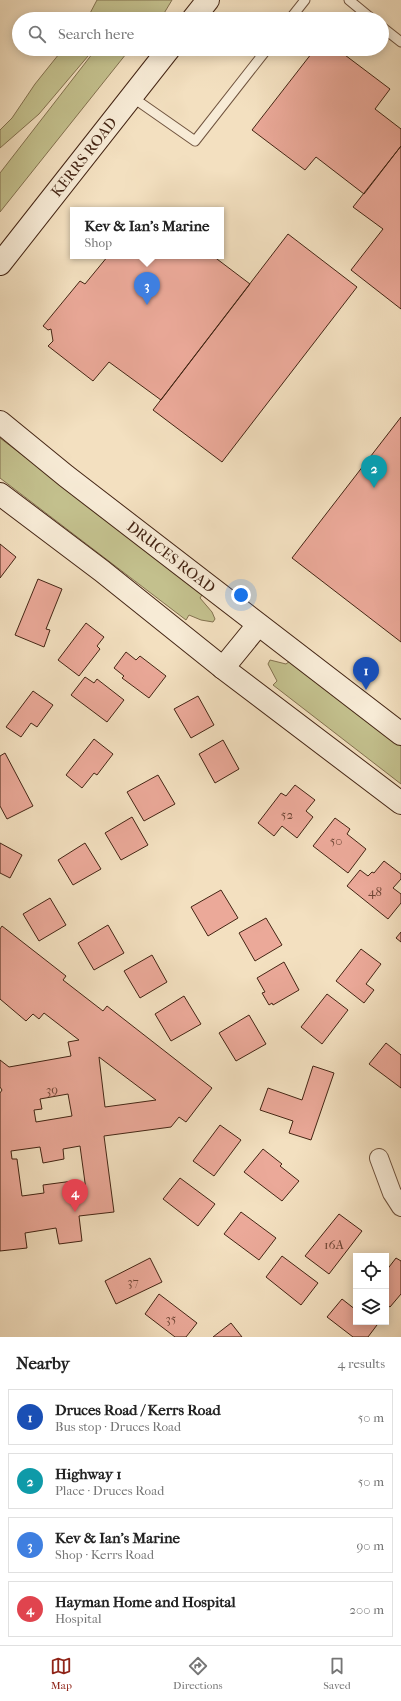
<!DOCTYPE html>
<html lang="en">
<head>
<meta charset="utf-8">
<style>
	body { margin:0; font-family:"IM FELL French Canon",serif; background:#f6f6f6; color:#222 }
	.controls { position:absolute; right:12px; bottom:12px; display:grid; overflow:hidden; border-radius:0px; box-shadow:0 2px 10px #0003 }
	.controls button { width:36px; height:36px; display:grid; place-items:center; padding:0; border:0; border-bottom:1px solid #e0e0e0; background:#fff; color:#222; font:20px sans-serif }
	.you { position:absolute; left:241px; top:595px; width:14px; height:14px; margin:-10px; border:3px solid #fff; border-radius:50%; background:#1a73e8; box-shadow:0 0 0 6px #1a73e833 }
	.badge { display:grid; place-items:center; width:26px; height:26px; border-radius:50%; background:#8f2418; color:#fff; font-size:13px; font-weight:700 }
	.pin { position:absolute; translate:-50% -33px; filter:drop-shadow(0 1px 2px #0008) }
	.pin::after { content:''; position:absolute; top:21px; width:14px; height:12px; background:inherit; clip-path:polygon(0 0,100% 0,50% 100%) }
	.popup { position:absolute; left:70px; top:207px; width:154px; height:52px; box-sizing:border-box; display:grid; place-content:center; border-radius:0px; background:#fff; filter:drop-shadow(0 1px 3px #0005); font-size:13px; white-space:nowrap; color:#767676 }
	.popup b { font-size:15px; color:#222 }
	.popup::after { content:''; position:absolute; left:50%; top:100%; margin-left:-8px; border:8px solid transparent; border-top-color:#fff }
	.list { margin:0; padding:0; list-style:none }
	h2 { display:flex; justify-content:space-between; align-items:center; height:52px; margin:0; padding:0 16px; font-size:17px }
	h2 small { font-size:13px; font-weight:400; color:#767676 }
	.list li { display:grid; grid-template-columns:26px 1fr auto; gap:12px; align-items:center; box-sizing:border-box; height:56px; margin:0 8px 8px; padding:0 8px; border:1px solid #e0e0e0; border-radius:0px }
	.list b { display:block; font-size:15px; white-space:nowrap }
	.list p { margin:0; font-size:13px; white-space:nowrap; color:#767676 }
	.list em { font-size:13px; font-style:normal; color:#767676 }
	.icon { flex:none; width:22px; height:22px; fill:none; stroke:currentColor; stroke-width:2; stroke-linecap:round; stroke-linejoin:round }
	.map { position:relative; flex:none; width:401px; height:1337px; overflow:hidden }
	.search { position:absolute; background:#fff; box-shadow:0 2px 10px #0003; left:12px; right:12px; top:12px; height:44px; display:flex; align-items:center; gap:10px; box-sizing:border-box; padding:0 14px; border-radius:22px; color:#767676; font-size:15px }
	.sheet { height:308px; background:#fff }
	nav { display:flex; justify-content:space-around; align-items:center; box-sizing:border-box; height:56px; border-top:1px solid #e0e0e0; background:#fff; font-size:11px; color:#767676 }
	nav a { display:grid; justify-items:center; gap:2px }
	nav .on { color:#8f2418 }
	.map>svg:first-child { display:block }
</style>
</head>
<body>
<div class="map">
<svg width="401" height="1337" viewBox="0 0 401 1337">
	<rect width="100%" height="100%" fill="#f3e0c0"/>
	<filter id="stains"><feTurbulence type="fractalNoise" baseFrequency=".005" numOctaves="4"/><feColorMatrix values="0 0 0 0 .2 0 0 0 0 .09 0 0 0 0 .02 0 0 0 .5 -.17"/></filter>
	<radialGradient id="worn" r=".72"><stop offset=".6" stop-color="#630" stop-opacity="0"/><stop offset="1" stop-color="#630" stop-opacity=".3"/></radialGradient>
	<path fill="#c3c08d" stroke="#847250" d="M97,0H172L163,15L158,19H87Z
		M63,49H94L39,114L0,148V130L12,118L35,84Z
		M96,49H130L0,212V173Z
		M0,438L203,593L200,598L212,612L215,619L213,622L201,620L189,615L186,620L0,478Z
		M270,660L286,664L290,661L401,746V784L273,685L277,681L268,664Z"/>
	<path fill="#eba999" stroke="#442514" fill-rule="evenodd" d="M315,49H337L390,89L375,109L401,129V146L364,194L316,157L305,170L252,130Z
		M401,146V309L351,270L383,229L353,207Z
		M288,234L357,287L222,462L153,410Z
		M108,256H213L250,284L161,400L109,362L93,381L48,346L53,341L51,329L48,330L43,326L80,281L85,284Z
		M401,417V642L292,558Z
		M0,544L16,557L0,578Z
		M38,579L62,589L46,629L50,630L44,647L15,635Z
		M86,623L104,637L97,646L100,649L79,676L58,660Z
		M126,652L136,660L140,656L166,676L149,698L122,678L124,676L114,668Z
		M85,677L94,683L97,679L124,700L107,722L71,695Z
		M33,691L53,705L37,727L31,723L21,737L6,727Z
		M198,696L214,725L191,738L174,709Z
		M94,739L113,754L97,775L94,773L82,788L66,775Z
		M223,740L239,769L215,783L199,754Z
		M5,753L33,806L7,819L0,806V756Z
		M158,775L175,804L144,821L127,792Z
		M295,785L315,800L306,811L313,817L297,838L282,826L274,836L258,823L281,793L286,796Z
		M132,817L148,845L121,860L105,833Z
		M335,818L350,829L347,834L366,849L348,873L313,846Z
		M0,843L22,855L10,878L0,873Z
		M85,843L101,869L73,885L58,860Z
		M384,861L401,874V879L393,888L401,894V903L388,919L347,886L360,870L368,876L372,872L374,873Z
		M221,890L238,918L208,936L191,907Z
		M50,898L66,925L39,941L23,914Z
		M266,918L282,945L255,961L239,933Z
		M108,925L124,953L94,970L78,943Z
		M2,926L66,976L63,980L103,1011L107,1006L212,1088L186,1122L179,1117L171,1127L104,1136L114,1212L79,1216L82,1241L59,1244L56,1228L25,1233L27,1248L0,1251V1093L2,1090L0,1087V1060L9,1067L71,1056L68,1042L79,1040L44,1013L39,1019L33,1014L26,1021L0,999V929ZM99,1057L156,1100L105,1107ZM68,1094L72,1116L36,1122L34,1110L42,1109L40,1099ZM80,1146L86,1190L74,1192L73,1181L43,1185L44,1193L22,1196L17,1159H12L11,1151L40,1147L43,1163L64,1159L63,1149Z
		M401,932V942L396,938Z
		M361,949L381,964L366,984L374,990L364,1003L336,981Z
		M152,955L167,982L140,998L124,971Z
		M284,962L299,990L273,1005L272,1003L269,1005L262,993L265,992L257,978Z
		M327,994L348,1010L322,1044L301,1027Z
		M184,996L201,1024L171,1041L155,1014Z
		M249,1015L266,1044L236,1061L219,1033Z
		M386,1043L401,1055V1088L369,1064Z
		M313,1066L334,1073L311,1140L289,1133L293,1121L260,1110L268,1088L302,1100Z
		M220,1125L241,1140L214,1176L193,1161Z
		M263,1149L282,1164L280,1166L299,1181L282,1201L244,1172Z
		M180,1178L215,1204L198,1226L163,1199Z
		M241,1212L276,1238L259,1260L224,1234Z
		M339,1214L362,1231L329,1274L305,1256Z
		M282,1256L318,1283L301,1305L266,1277Z
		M150,1258L162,1282L116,1304L105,1281Z
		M396,1258L401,1261V1294L390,1307L386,1304V1271Z
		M159,1294L197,1323L186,1337H175L145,1314Z
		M342,1299L356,1310V1322H372L377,1325L368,1337H353L327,1317Z
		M231,1323L242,1337H213Z"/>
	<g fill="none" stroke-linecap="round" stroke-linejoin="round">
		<defs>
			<path id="lane" d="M349,0L372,19
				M290,19L305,0
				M382,27L401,42
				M132,97L195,141L267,49"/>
			<path id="street" d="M379,1158L392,1193L401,1207"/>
			<g id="secondary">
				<path d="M193,19L208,0"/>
				<path id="s1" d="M0,264L169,49"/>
				<path id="s2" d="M0,422L66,476L401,734"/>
				<path d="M0,494L102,571L223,668L401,803"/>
				<path d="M223,668L258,625"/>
			</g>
		</defs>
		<use href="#lane" stroke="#70543f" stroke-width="11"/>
		<use href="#street" stroke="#70543f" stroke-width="20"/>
		<use href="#secondary" stroke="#442514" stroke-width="24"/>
		<use href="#lane" stroke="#f7ebd6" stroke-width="9"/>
		<use href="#street" stroke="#f7ebd6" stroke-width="18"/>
		<use href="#secondary" stroke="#f7ebd6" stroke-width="22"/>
	</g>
	<g text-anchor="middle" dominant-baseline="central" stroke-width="4" stroke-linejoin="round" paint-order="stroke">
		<g font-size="13" fill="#6e4635">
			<text x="287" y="814">52</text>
			<text x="336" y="840">50</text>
			<text x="375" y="891">48</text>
			<text x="52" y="1089">39</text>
			<text x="334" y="1244">16A</text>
			<text x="133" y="1281">37</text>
			<text x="171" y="1318">35</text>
		</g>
		<g font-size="15" fill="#442514" stroke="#f7ebd6">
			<text stroke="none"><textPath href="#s1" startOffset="136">KERRS ROAD</textPath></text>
			<text stroke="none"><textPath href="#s2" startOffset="218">DRUCES ROAD</textPath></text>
		</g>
	</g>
	<rect width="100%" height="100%" filter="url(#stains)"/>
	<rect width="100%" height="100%" fill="url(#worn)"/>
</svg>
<div class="controls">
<button><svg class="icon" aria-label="locate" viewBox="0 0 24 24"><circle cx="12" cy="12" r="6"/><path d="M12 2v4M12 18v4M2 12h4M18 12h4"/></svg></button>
<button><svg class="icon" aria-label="layers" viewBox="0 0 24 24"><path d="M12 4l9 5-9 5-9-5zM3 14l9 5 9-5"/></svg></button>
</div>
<div class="you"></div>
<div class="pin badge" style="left:366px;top:690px;background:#1a4fb4">1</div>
<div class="pin badge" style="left:374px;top:488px;background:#0f9aa8">2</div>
<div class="pin badge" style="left:147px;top:305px;background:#3f7fe0">3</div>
<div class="popup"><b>Kev &amp; Ian's Marine</b>Shop</div>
<div class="pin badge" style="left:75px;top:1212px;background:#e0444e">4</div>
<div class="search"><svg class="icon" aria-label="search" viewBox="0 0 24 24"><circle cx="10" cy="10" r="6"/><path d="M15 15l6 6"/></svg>Search here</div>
</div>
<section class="sheet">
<h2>Nearby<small>4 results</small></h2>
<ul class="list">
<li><span class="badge" style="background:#1a4fb4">1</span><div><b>Druces Road / Kerrs Road</b><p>Bus stop · Druces Road</p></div><em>50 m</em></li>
<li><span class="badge" style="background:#0f9aa8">2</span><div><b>Highway 1</b><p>Place · Druces Road</p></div><em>50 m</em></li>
<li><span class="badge" style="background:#3f7fe0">3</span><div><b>Kev &amp; Ian's Marine</b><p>Shop · Kerrs Road</p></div><em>90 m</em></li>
<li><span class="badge" style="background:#e0444e">4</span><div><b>Hayman Home and Hospital</b><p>Hospital</p></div><em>200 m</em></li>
</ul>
</section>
<nav>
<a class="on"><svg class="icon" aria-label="map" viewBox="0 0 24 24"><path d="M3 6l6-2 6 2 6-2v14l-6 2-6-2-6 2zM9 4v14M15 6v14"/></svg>Map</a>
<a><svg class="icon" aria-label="directions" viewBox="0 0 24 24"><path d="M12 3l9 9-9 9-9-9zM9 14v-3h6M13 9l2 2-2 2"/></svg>Directions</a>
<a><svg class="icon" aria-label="saved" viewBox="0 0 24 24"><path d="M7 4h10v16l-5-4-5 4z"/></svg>Saved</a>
</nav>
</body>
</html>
